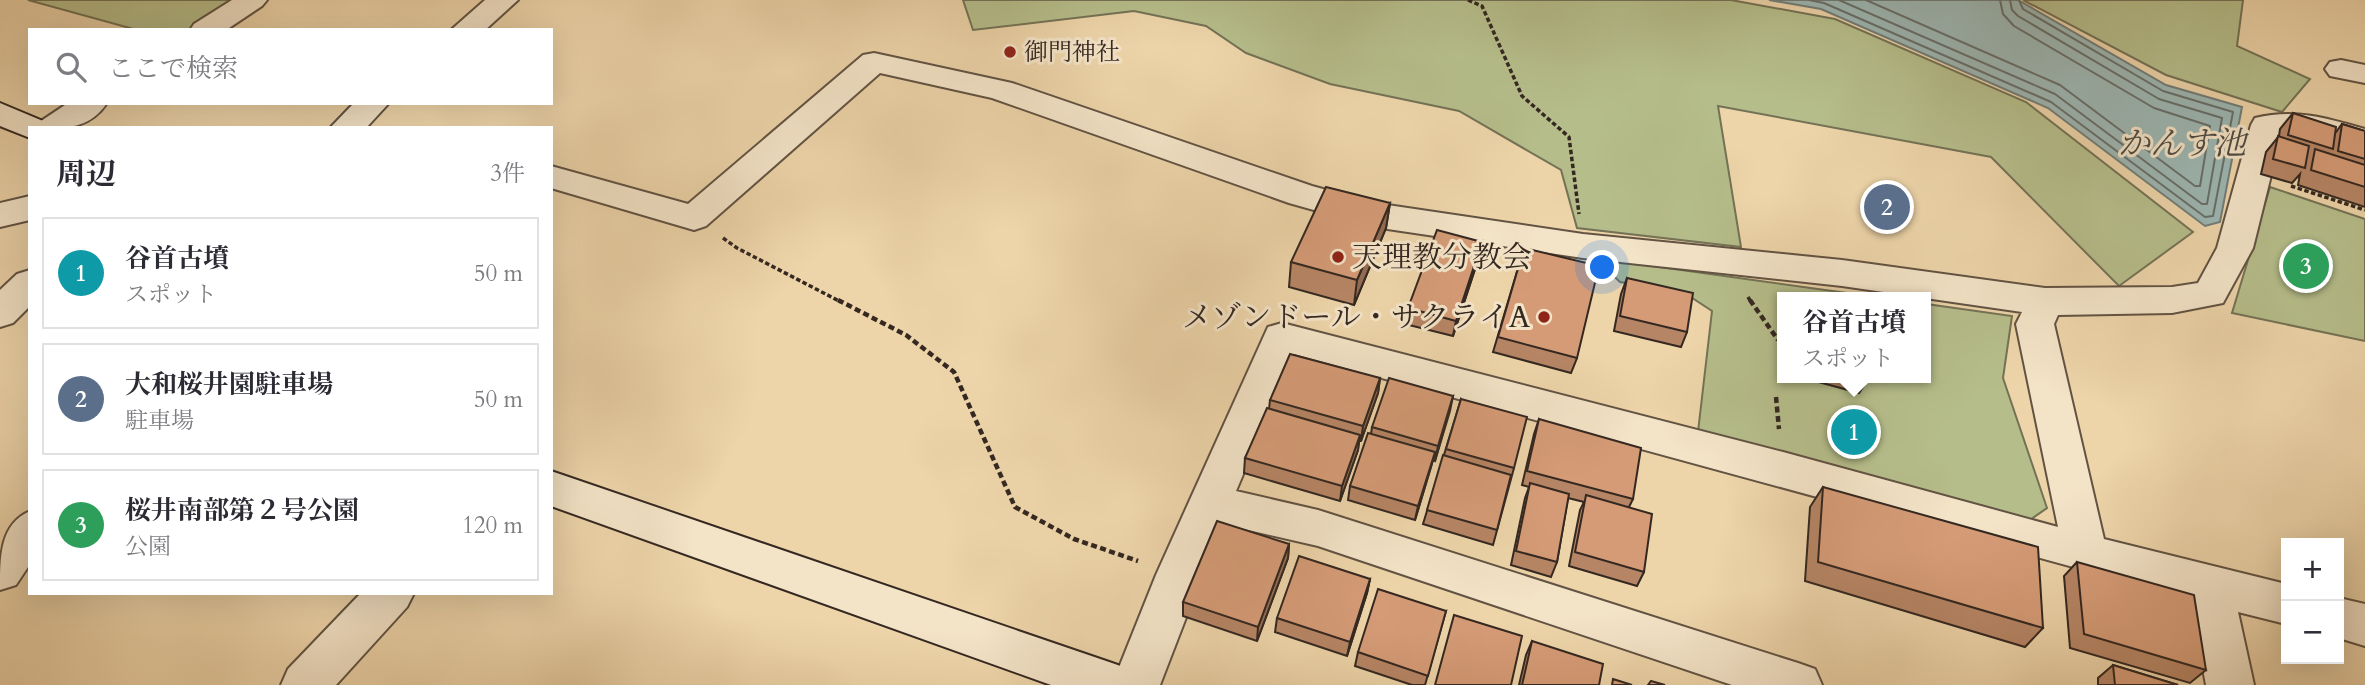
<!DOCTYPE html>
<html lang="ja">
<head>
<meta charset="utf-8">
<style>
	body { margin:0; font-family:Cardo,"Noto Serif JP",serif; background:#f2f2f3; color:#2b2b33 }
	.controls { position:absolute; right:21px; bottom:21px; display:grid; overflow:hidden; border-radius:0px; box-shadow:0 7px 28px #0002 }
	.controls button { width:63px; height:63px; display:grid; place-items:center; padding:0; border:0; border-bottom:2px solid #e1e1e2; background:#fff; color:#2b2b33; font:35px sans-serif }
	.you { position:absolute; left:1603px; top:268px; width:24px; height:24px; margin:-18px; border:5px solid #fff; border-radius:50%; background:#1a73e8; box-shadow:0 0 0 10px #1a73e833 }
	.badge { display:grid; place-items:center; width:46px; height:46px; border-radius:50%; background:#8f2418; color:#fff; font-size:23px; font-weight:700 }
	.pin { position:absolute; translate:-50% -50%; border:4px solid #fff; box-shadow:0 2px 7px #0006 }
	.popup { position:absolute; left:1777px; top:292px; width:154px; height:91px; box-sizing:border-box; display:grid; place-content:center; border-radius:0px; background:#fff; filter:drop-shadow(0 2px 5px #0005); font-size:23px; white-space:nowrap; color:#7c7c81 }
	.popup b { font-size:26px; color:#2b2b33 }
	.popup::after { content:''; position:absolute; left:50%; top:100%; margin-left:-14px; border:14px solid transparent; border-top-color:#fff }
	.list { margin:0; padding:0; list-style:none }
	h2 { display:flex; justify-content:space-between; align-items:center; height:91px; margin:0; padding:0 28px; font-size:30px }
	h2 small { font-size:23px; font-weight:400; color:#7c7c81 }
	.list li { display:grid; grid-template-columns:46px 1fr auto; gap:21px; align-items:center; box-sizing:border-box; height:112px; margin:0 14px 14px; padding:0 14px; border:2px solid #e1e1e2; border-radius:0px }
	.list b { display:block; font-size:26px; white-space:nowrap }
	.list p { margin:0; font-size:23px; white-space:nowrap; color:#7c7c81 }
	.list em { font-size:23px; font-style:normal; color:#7c7c81 }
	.icon { flex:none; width:38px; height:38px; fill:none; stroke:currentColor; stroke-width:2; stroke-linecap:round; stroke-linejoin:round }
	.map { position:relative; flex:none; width:2365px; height:685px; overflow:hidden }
	.search { position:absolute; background:#fff; box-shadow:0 7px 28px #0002; left:28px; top:28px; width:525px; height:77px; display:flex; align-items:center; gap:18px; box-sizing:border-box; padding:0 24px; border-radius:0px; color:#7c7c81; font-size:26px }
	.panel { position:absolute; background:#fff; box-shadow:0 7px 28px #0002; left:28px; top:126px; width:525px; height:469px; border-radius:0px }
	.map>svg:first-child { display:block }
</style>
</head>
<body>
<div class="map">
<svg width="2365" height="685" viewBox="0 0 2365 685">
	<rect width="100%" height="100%" fill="#edd4a9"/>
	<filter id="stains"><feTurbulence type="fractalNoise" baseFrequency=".00286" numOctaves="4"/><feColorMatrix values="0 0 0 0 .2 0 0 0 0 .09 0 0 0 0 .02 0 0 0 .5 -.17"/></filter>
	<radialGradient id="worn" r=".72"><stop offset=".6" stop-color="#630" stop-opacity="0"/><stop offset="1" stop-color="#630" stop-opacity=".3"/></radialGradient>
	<path fill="#b5bd8a" stroke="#747256" stroke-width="2" d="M28,0H243L196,30H137Z
		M963,0H1731L1835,19L2026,102L2193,232L2119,286L1991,157L1718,106L1741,247L1577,228L1561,170L1459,111L1330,84L1246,53L1206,26L1134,11L973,30Z
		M2023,0H2243L2237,46L2310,79L2282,112L2166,75Z
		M2270,187L2365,219V341L2232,313Z
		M1595,258L1876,297H1782V378H1926V304L2012,316L2003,378L2047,508L2030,520L1698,432L1712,311L1683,292L1620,282Z"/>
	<path fill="#9cb6b2" stroke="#727d78" stroke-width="2" d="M1769,0H2018L2166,85L2242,107L2220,222L2205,226L2048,108L1821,9Z"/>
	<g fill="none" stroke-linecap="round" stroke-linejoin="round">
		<path stroke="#686f6a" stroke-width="2" d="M1809,0L1824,3L2051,102L2205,217L2213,216L2233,112L2163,91L2023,9L2019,0
			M1839,0L2055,94L2202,204H2207L2222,118L2159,99L2018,16L2012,10L2010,0
			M1866,0L2060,85L2195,186H2200L2210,126L2154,108L2014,26L2003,14L2000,0"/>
		<defs>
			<path id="street" d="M232,0H267L262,6L226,30H190L194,24Z
				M485,0H518L485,30H451Z
				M874,53L1012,83L1312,186L1374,203L1583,234L1842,260L2045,288L2172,287L2198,283L2217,248L2251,125L2255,118C2294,108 2328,118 2365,129V151L2310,134L2281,135L2253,248L2223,303L2172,313L2058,315L2054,324L2104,539L2286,584V624L2238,612L2254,685H2206L2190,599L1294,354L1236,491L1318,510L1798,663L1815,669L1822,685H1732L1318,546L1222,524L1160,685H1112L1156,575L1268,327L1282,323L1783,452L2058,527L2016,324L2022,312L1842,286L1583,258L1374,227L1289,203L992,98L880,73L706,226L694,230L551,188V166L688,204L863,55Z
				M2341,60L2365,65V83L2330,76L2325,69L2330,62Z
				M68,103H107C89,130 65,128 37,128L41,121Z
				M354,103H389L366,128H330Z
				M30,196V220L0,227V203Z
				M30,270V306L13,323L0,327V290L17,274Z
				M30,511V564L16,585L0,590C0,556 0,524 30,511Z
				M361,593H414L407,607L336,685H281L288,669Z
				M2339,598L2365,604V646L2339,638Z"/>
			<path id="secondary" d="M0,103L43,121L47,128H30V138L0,126Z
				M551,471L1112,663L1129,669L1136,685H1051L551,506Z"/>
		</defs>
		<use href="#street" stroke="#625343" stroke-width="4"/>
		<use href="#secondary" stroke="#342821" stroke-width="4"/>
		<path stroke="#342821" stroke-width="3.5" stroke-dasharray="4.5 2.5" stroke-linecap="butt" d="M1468,0L1482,6L1522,96L1569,137L1579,214
			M2291,186L2365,210
			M723,238L737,248L841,302
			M1748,297L1751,302"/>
		<path stroke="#342821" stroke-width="4.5" stroke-dasharray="6 3.5" stroke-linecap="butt" d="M838,300L906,335L954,372L1015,507L1074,539L1138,561
			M1750,300L1778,340
			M1776,397L1779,429"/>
		<use href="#street" fill="#f3e3c7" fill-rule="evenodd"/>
		<use href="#secondary" fill="#f3e3c7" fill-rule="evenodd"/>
	</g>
	<path fill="#b68565" stroke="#342821" stroke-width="2" d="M2293,113L2336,132L2342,124L2365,131V207L2298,185L2300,174L2292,183L2261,174L2266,152L2279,136L2280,129Z
		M1390,203L1386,228L1354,305L1289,287L1291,262Z
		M1482,242L1479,257L1453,336L1405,324L1408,308Z
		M1524,248L1577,358L1571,373L1493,352Z
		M1627,278L1687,332L1681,347L1614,331L1621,294Z
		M1380,378L1378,393L1361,441H1359L1358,450L1340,501L1244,473L1245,458L1269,409L1270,400Z
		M1804,378H1869L1859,393Z
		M1453,396L1435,461L1433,460L1415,520L1348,500L1350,486L1371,434L1372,427Z
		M1461,399L1514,468L1493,545L1423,524Z
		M1539,419L1633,499L1629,507L1644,572L1637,586L1569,566L1580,510L1584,502L1568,498L1557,562L1551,577L1511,565L1525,498L1529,487L1522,485L1534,434Z
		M1823,487L2043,628L2025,647L1805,581L1810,507Z
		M1289,544L1288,558L1257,641L1183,616V602Z
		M2077,562L2206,670L2190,683L2070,648L2064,576Z
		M1370,579L1367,593L1347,656L1275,632L1277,618Z
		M1446,611L1425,685H1412L1355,666L1358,652Z
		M1532,641L1599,685H1519L1526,655Z
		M2113,665L2178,685H2098V678Z"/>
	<path fill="#946c53" stroke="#342821" stroke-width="2" d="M1390,203L1386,228L1354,305L1357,280Z
		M1482,242L1479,257L1453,336L1456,321Z
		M1380,378L1378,393L1361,441L1363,426Z
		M1453,396L1450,411L1435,461L1438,446Z
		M1360,435L1358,450L1340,501L1342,486Z
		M1435,452L1431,467L1415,520L1418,506Z
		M1289,544L1288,558L1257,641L1258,627Z
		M1370,579L1367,593L1347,656L1350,642Z"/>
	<path fill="#d49b76" stroke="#342821" stroke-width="2" d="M2293,113L2336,127L2333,149L2288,135Z
		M2342,124L2365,131V159L2338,151Z
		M2278,136L2309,146L2305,168L2273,159Z
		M2315,149L2365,165V187L2311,170Z
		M1326,187L1390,203L1357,280L1291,262Z
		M1437,230L1482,242L1456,321L1408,308Z
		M1524,248L1599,266L1577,358L1498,337Z
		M1627,278L1693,293L1687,332L1620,316Z
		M1290,354L1380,378L1363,426L1270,400Z
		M1389,378L1453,396L1438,446L1372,427Z
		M1461,399L1527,417L1514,468L1446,449Z
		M1267,408L1360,435L1342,486L1245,458Z
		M1539,419L1641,448L1633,499L1527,471Z
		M1368,433L1435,452L1418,506L1350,486Z
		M1443,455L1511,475L1497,530L1427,510Z
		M1530,483L1569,494L1557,562L1516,551Z
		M1823,487L2038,547L2043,628L1818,562Z
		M1586,495L1652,514L1644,572L1575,552Z
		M1217,521L1289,544L1258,627L1183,602Z
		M1299,556L1370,579L1350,642L1277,618Z
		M2077,562L2194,595L2206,670L2084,634Z
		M1378,589L1446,611L1428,676L1358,652Z
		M1454,615L1522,636L1511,685H1435Z
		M1532,641L1603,664L1599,685H1522Z
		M2113,665L2178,685H2115Z
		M1613,679L1632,685H1612Z
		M1651,681L1665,685H1648Z"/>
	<g fill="#8f2418" stroke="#f3e3c7" stroke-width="2.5">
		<circle cx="1010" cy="52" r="7"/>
		<circle cx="1338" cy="257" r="7"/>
		<circle cx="1544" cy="317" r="7"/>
	</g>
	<g text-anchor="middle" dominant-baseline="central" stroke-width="6" stroke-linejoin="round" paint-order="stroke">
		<g font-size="24" fill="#342821" stroke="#f3e3c7" text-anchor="start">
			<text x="1024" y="52">御門神社</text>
		</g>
		<g font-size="30" fill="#342821" stroke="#f3e3c7" text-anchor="start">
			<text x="1352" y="257">天理教分教会</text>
			<text x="1530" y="317" text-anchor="end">メゾンドール・サクライA</text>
		</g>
		<g font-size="32" font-style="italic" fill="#4e4c45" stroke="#f3e3c7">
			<text x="2182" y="144">かんす池</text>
		</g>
	</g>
	<rect width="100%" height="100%" filter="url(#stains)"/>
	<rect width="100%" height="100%" fill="url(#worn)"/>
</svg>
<div class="controls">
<button>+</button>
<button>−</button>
</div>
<div class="you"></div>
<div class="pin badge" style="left:1854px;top:432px;background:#0f9aa8">1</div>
<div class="popup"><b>谷首古墳</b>スポット</div>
<div class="pin badge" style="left:1887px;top:207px;background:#5c6f8a">2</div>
<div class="pin badge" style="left:2306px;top:266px;background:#2e9e5b">3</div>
<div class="search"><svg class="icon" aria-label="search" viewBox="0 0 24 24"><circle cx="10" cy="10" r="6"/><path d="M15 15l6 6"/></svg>ここで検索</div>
<section class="panel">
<h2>周辺<small>3件</small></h2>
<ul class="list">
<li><span class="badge" style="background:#0f9aa8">1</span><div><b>谷首古墳</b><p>スポット</p></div><em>50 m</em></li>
<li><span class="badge" style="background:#5c6f8a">2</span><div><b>大和桜井園駐車場</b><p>駐車場</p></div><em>50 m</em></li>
<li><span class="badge" style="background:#2e9e5b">3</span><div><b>桜井南部第２号公園</b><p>公園</p></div><em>120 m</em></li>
</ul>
</section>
</div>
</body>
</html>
